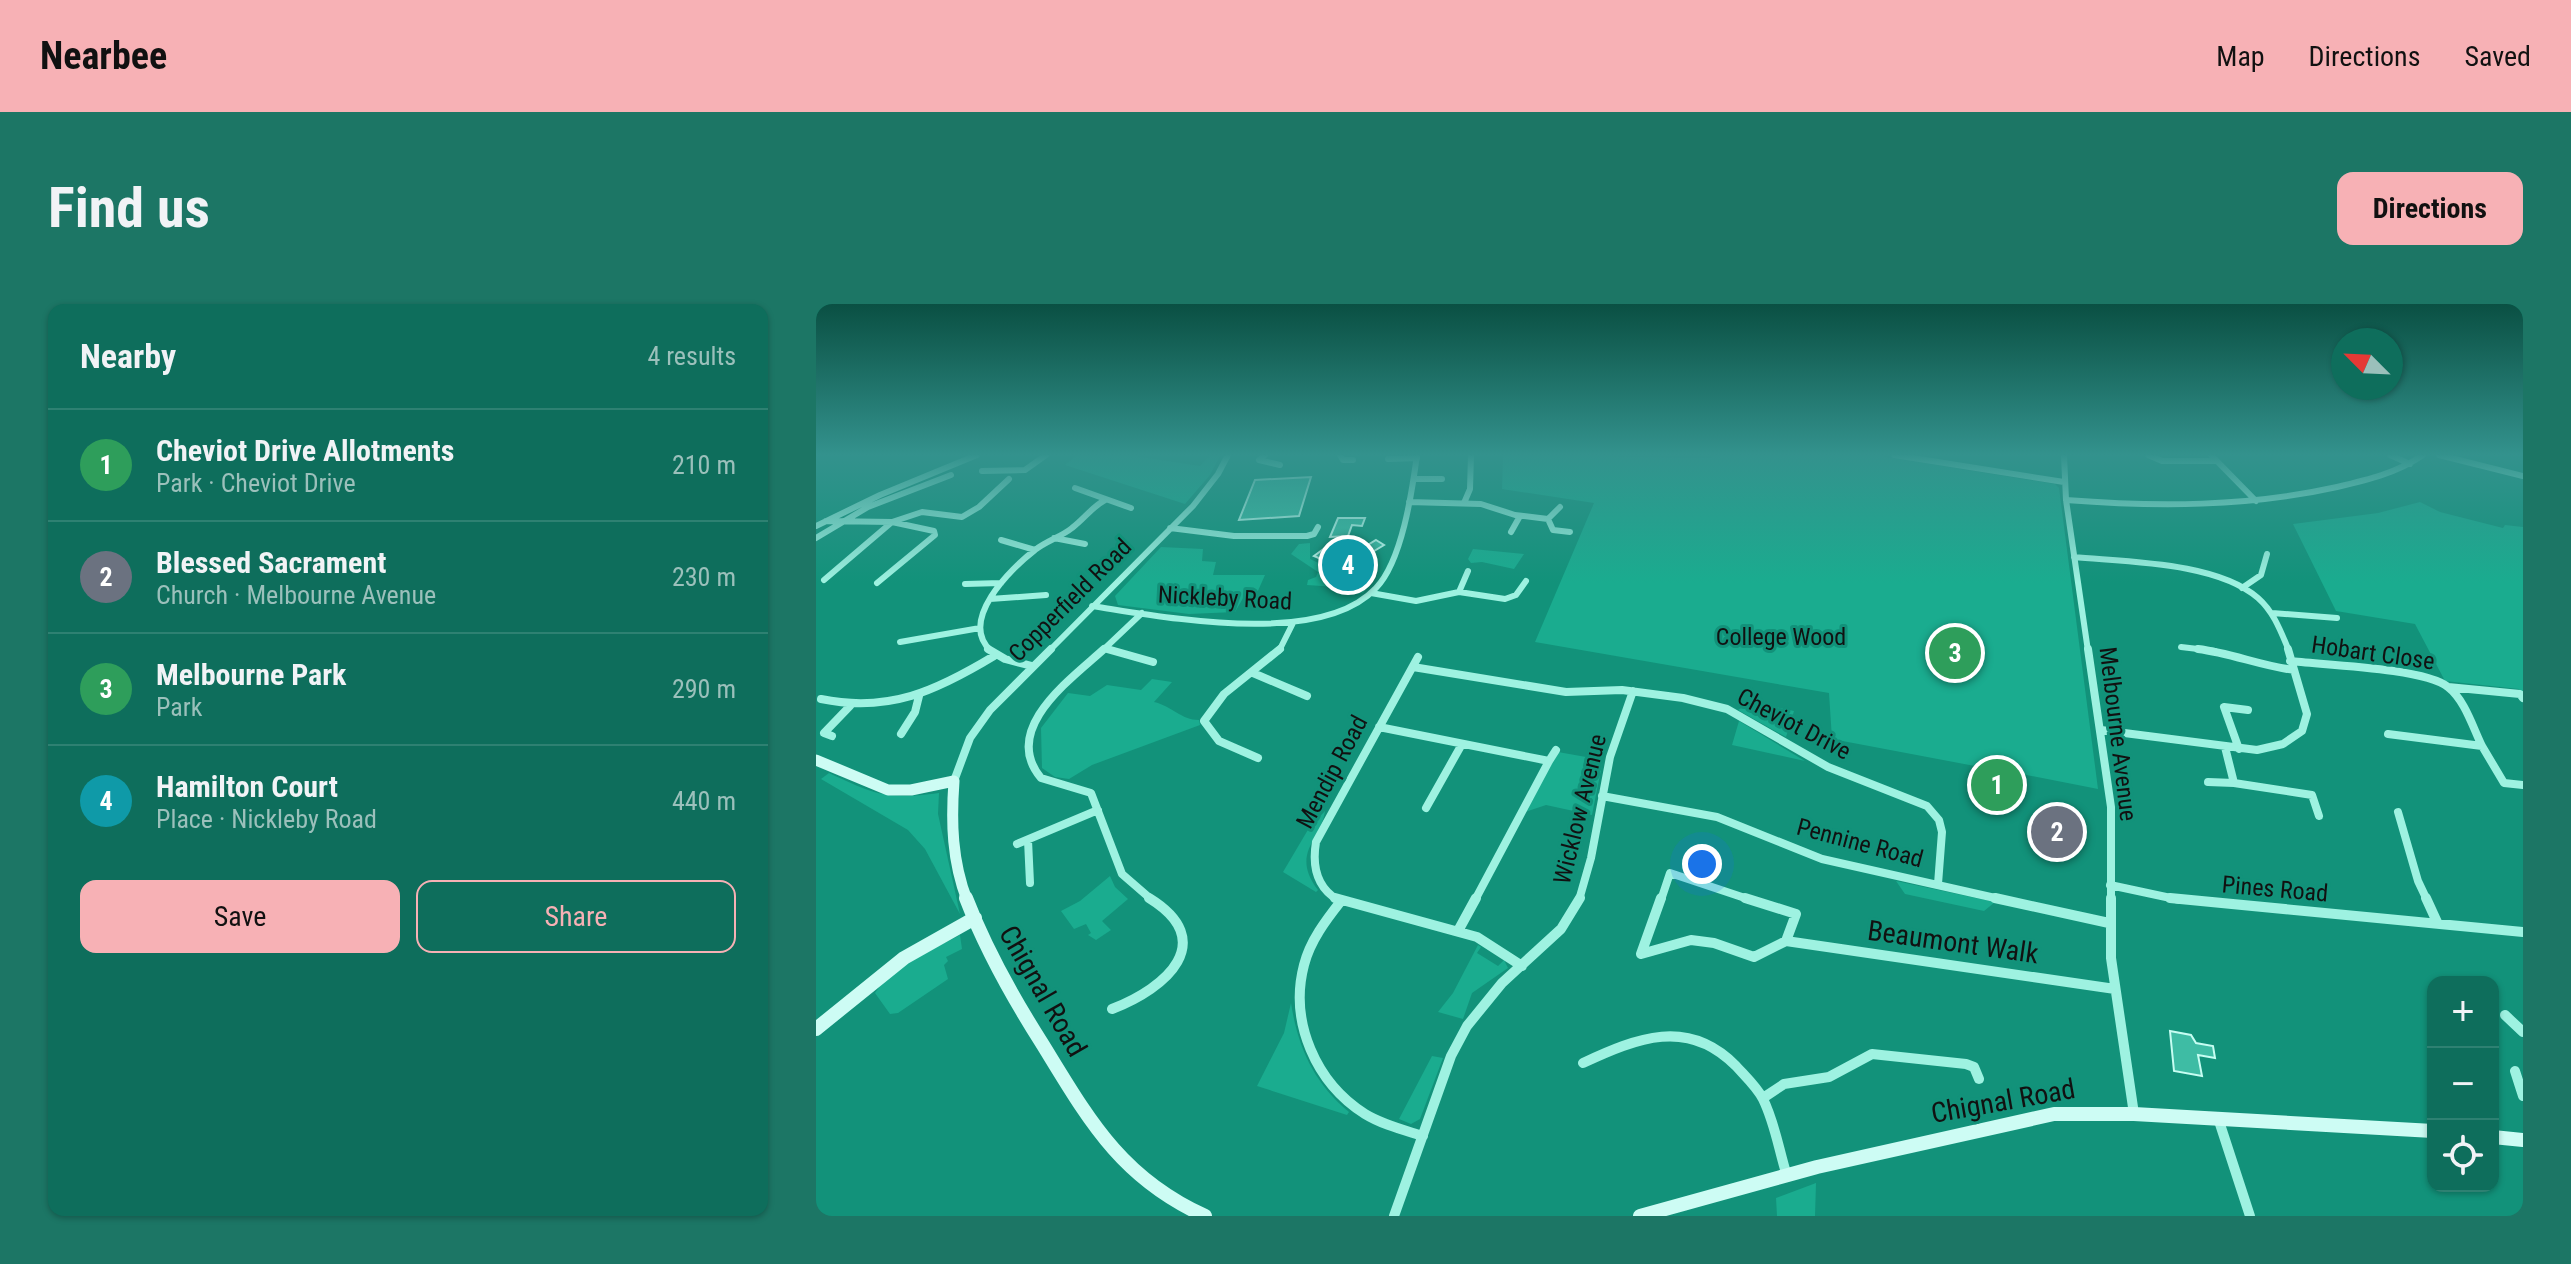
<!DOCTYPE html>
<html lang="en">
<head>
<meta charset="utf-8">
<style>
	body { margin:0; font-family:"Roboto Condensed",sans-serif; background:#1c7665; color:#f1f3f6 }
	.controls { position:absolute; right:24px; bottom:24px; display:grid; overflow:hidden; border-radius:16px; box-shadow:0 2px 6px #0004 }
	.controls button { width:72px; height:72px; display:grid; place-items:center; padding:0; border:0; border-bottom:2px solid #2e8172; background:#0e6e5c; color:#f1f3f6; font:40px sans-serif }
	.compass { position:absolute; left:1515px; top:24px; width:72px; height:72px; border-radius:50%; background:#0e6e5c; box-shadow:0 2px 6px #0004; rotate:294deg }
	.you { position:absolute; left:886px; top:560px; width:28px; height:28px; margin:-20px; border:6px solid #fff; border-radius:50%; background:#1a73e8; box-shadow:0 0 0 12px #1a73e833 }
	.badge { display:grid; place-items:center; width:52px; height:52px; border-radius:50%; background:#f7b1b5; color:#fff; font-size:26px; font-weight:700 }
	.pin { position:absolute; translate:-50% -50%; border:4px solid #fff; box-shadow:0 2px 8px #0006 }
	.list { margin:0; padding:0; list-style:none }
	h2 { display:flex; justify-content:space-between; align-items:center; height:104px; margin:0; padding:0 32px; font-size:34px }
	h2 small { font-size:26px; font-weight:400; color:#9bc0bb }
	.list li { display:grid; grid-template-columns:52px 1fr auto; gap:24px; align-items:center; box-sizing:border-box; height:112px; padding:0 32px; border-top:2px solid #2e8172 }
	.list b { display:block; font-size:30px; white-space:nowrap }
	.list p { margin:0; font-size:26px; white-space:nowrap; color:#9bc0bb }
	.list em { font-size:26px; font-style:normal; color:#9bc0bb }
	.actions { display:flex; gap:16px; padding:24px 32px }
	.actions a { flex:1; padding:18px 0; border:2px solid #f7b1b5; border-radius:16px; text-align:center; font-size:28px; color:#f7b1b5 }
	.actions .main { background:#f7b1b5; color:#111 }
	.icon { flex:none; width:44px; height:44px; fill:none; stroke:currentColor; stroke-width:2; stroke-linecap:round; stroke-linejoin:round }
	.map { position:relative; flex:none; width:1707px; height:912px; overflow:hidden; border-radius:16px }
	header { display:flex; align-items:center; gap:48px; box-sizing:border-box; height:112px; padding:0 40px; background:#f7b1b5; color:#111 }
	header strong { font-size:38px }
	nav { display:flex; gap:44px; margin-inline-start:auto; font-size:28px }
	.intro { display:flex; align-items:center; justify-content:space-between; box-sizing:border-box; height:192px; padding:0 48px }
	h1 { margin:0; font-size:56px }
	.button { padding:20px 36px; border-radius:16px; background:#f7b1b5; color:#111; font-size:28px; font-weight:700 }
	main { display:flex; gap:48px; padding:0 48px }
	aside { flex:1; background:#0e6e5c; border-radius:16px; box-shadow:0 2px 6px #0004 }
	.map>svg:first-child { display:block }
</style>
</head>
<body>
<header>
<strong>Nearbee</strong>
<nav><a>Map</a><a>Directions</a><a>Saved</a></nav>
</header>
<div class="intro"><h1>Find us</h1><a class="button">Directions</a></div>
<main>
<aside>
<h2>Nearby<small>4 results</small></h2>
<ul class="list">
<li><span class="badge" style="background:#2e9e5b">1</span><div><b>Cheviot Drive Allotments</b><p>Park · Cheviot Drive</p></div><em>210 m</em></li>
<li><span class="badge" style="background:#6b7280">2</span><div><b>Blessed Sacrament</b><p>Church · Melbourne Avenue</p></div><em>230 m</em></li>
<li><span class="badge" style="background:#2e9e5b">3</span><div><b>Melbourne Park</b><p>Park</p></div><em>290 m</em></li>
<li><span class="badge" style="background:#0f9aa8">4</span><div><b>Hamilton Court</b><p>Place · Nickleby Road</p></div><em>440 m</em></li>
</ul>
<div class="actions"><a class="main">Save</a><a>Share</a></div>
</aside>
<div class="map">
<svg width="1707" height="912" viewBox="0 0 1707 912">
	<rect width="100%" height="100%" fill="#12927a"/>
	<path fill="#1aac8f" d="M261,151H312L384,162L395,151L404,152L394,171L369,200L249,161Z
		M687,151L895,154L896,151H1058L1239,180L1243,184L1282,485L1200,469L1198,501L1163,492L1164,463L1016,435L1013,389L719,338L778,199L686,185Z
		M1604,198L1624,208L1687,224L1689,221L1707,223V391L1703,385L1629,377L1599,320L1520,307L1477,220L1562,209Z
		M494,239V255L548,280L552,283L547,289L539,290L520,283L491,281L492,276L500,273L502,268L475,250L483,240Z
		M345,243L387,245L386,257L400,258L397,271H449L441,289H430L419,308L373,310L302,301L299,292Z
		M657,245L708,250L698,265L666,258L655,259L652,255Z
		M336,375L356,378L338,398C356,402 365,416 383,416L384,421L276,461L253,475L239,473L226,464L225,424L252,389L274,392L291,381L325,386Z
		M935,398L978,407L970,433L922,406Z
		M923,417L989,457L916,441Z
		M742,448L787,456L776,511L730,501L709,508Z
		M13,469C60,491 71,496 123,489L122,510L144,610L109,545L92,526L5,475Z
		M509,507C505,536 474,549 502,586L500,588L467,568L493,524Z
		M294,572L299,583L312,595L286,617L295,626L280,636L272,631L275,629L270,620L258,625L245,607L264,597Z
		M1080,577L1179,598L1168,607L1089,590Z
		M144,631L146,645L130,653L132,657L128,661L132,675L82,709L74,710L59,689C79,660 114,647 144,631Z
		M662,641L665,643L661,649L682,662L688,656L692,664L656,689L647,715L622,708L637,689Z
		M475,699C482,744 498,779 533,808L531,811L441,782L468,729Z
		M616,752L627,754L604,815L595,820L583,815Z
		M1000,879L999,912H961L960,894Z"/>
	<path fill="#3ebca4" stroke="#c6fdf2" stroke-width="2" d="M495,173L483,212L423,216L439,176Z
		M522,214H549L546,222L536,221L532,232L514,233Z
		M560,236L568,241L540,258L557,271L543,277L526,264L498,252L509,244L532,253Z
		M1354,727L1375,731L1380,739L1397,742L1399,754L1382,751L1386,772L1358,767Z"/>
	<g fill="none" stroke-linecap="round" stroke-linejoin="round">
		<path stroke="#9ef2e1" stroke-width="6" d="M449,151L443,156L464,161
			M524,151L527,156H537
			M1078,151L1248,178
			M1248,151L1250,196L1272,347
			M1332,151L1346,157H1399
			M1395,151L1440,197
			M1574,151L1594,160
			M1623,151L1707,172
			M572,155L601,154
			M166,167L209,166L230,151
			M598,175H626
			M259,184L315,204
			M1250,196C1341,203 1431,203 1521,183C1551,176 1581,169 1607,151
			M593,198L665,200L699,211L732,215L744,203
			M648,199L654,185L655,151
			M732,215L737,226L754,228
			M10,217L76,218L118,227L119,231L61,279
			M0,222L64,191L161,151
			M354,224L418,232H491L498,230L502,223
			M695,228L704,212
			M0,234L52,203L135,171
			M238,234L269,240
			M185,236L219,246
			M1258,253C1311,258 1401,258 1442,294C1458,308 1465,328 1473,347
			M8,276L76,218L106,208L146,213L163,203L193,175
			M149,280L185,279
			M1426,284L1445,271L1451,250
			M643,288L652,267
			M555,289L600,297L643,288L689,295L700,291L710,277
			M174,295L230,291
			M276,302C349,313 504,344 560,284C586,257 596,188 601,151
			M1456,309L1521,314
			M84,338L164,324
			M1365,343L1399,347
			M291,345L298,347
			M175,347C142,317 194,265 219,246C230,237 245,233 256,224C268,215 276,203 289,196
			M233,347L377,202L402,170L412,151
			M286,347L326,309
			M463,347L477,319"/>
		<path stroke="#9ef2e1" stroke-width="8" d="M172,345L189,355L216,362
			M288,345C255,375 184,425 225,474L275,489L306,570L336,596
			M291,345L337,358
			M1272,345L1295,503V596
			M1382,345C1415,349 1445,362 1478,366
			M1474,357C1508,361 1608,364 1632,383C1649,396 1657,424 1666,442
			M597,363L750,388L806,386L867,394L911,405L1012,463L1111,502L1123,516L1126,528L1122,580
			M437,369L491,392
			M1632,383L1704,390L1707,394
			M5,395C73,409 120,387 178,352
			M563,423L733,457L659,596
			M1285,426L1441,446L1467,440L1486,427L1491,410L1472,345
			M85,430L99,408L103,392
			M1572,430L1666,442L1688,479L1707,481
			M16,432L8,429L34,402
			M1409,443L1418,479L1496,491L1503,512
			M1423,445L1408,403L1432,406
			M442,454L403,437L388,417L408,390L464,345
			M733,457L740,446
			M138,477L154,434L174,406L235,345
			M1392,478L1418,479
			M786,492L901,513L1006,555L1188,596
			M610,504L646,440
			M1582,508L1602,577L1611,596
			M212,536L214,579
			M201,540L282,506
			M1294,581L1364,596
			M522,596C500,583 496,562 500,538L602,353
			M763,596L775,554L794,453L817,387
			M845,596L854,569L935,596"/>
		<path stroke="#9ef2e1" stroke-width="10" d="M519,594L661,633L706,662
			M845,594L825,650L875,636L898,639L938,653L970,637L980,610L929,594
			M1179,594L1293,619
			M1295,594V654L1318,810
			M1354,594L1707,628
			M1610,594L1621,618
			M525,597C510,616 494,637 488,661C473,718 500,779 549,810C567,821 588,826 607,832
			M642,627L660,594
			M970,637L1299,685
			M296,705C351,684 403,637 333,594
			M1689,711L1707,728
			M767,759C821,734 872,713 920,762C929,772 941,783 947,795C959,819 963,847 971,872
			M1699,767L1707,792
			M947,794L968,780L1013,773L1056,750L1150,760L1158,763L1163,775
			M1402,814L1434,912
			M578,912L635,752L651,722L686,679L745,625L764,594"/>
		<path stroke="#cdfcf4" stroke-width="11" d="M0,456L72,486H95L138,477C135,518 136,557 151,596"/>
		<path stroke="#cdfcf4" stroke-width="14" d="M150,594C170,646 197,694 227,741C273,816 305,874 389,912
			M0,725L88,654L159,614
			M1677,833L1707,836
			M824,912L1001,863L1238,810H1318L1617,827"/>
	</g>
	<linearGradient id="sky" x2="0" y2="1"><stop stop-color="#0a5043"/><stop offset="0.54" stop-color="#33928d"/><stop offset="1" stop-color="#33928d" stop-opacity="0"/></linearGradient>
	<rect width="1707" height="279" fill="url(#sky)"/>
	<g text-anchor="middle" dominant-baseline="central" stroke-width="6" stroke-linejoin="round" paint-order="stroke">
		<g font-size="24" fill="#111" stroke="#12927a">
			<text transform="translate(409 294) rotate(3)">Nickleby Road</text>
			<text transform="translate(254 296) rotate(-45)">Copperfield Road</text>
			<text transform="translate(1557 349) rotate(8)">Hobart Close</text>
			<text transform="translate(978 420) rotate(28)">Cheviot Drive</text>
			<text transform="translate(1302 430) rotate(83)">Melbourne Avenue</text>
			<text transform="translate(516 468) rotate(-62)">Mendip Road</text>
			<text transform="translate(764 505) rotate(-76)">Wicklow Avenue</text>
			<text transform="translate(1044 539) rotate(15)">Pennine Road</text>
			<text transform="translate(1459 585) rotate(5)">Pines Road</text>
		</g>
		<g font-size="24" fill="#111" stroke="#12927a">
			<text x="965" y="333">College Wood</text>
		</g>
		<g font-size="28" fill="#111" stroke="#12927a">
			<text transform="translate(1137 638) rotate(8)">Beaumont Walk</text>
			<text transform="translate(227 687) rotate(60)">Chignal Road</text>
			<text transform="translate(1187 797) rotate(-10)">Chignal Road</text>
		</g>
	</g>
</svg>
<div class="controls">
<button>+</button>
<button>−</button>
<button><svg class="icon" aria-label="locate" viewBox="0 0 24 24"><circle cx="12" cy="12" r="6"/><path d="M12 2v4M12 18v4M2 12h4M18 12h4"/></svg></button>
</div>
<svg class="compass" viewBox="-18 -18 36 36"><path d="M0-13l5 13h-10z" fill="#e53935"/><path d="M0 13l5-13h-10z" fill="#9bc0bb"/></svg>
<div class="you"></div>
<div class="pin badge" style="left:1181px;top:481px;background:#2e9e5b">1</div>
<div class="pin badge" style="left:1241px;top:528px;background:#6b7280">2</div>
<div class="pin badge" style="left:1139px;top:349px;background:#2e9e5b">3</div>
<div class="pin badge" style="left:532px;top:261px;background:#0f9aa8">4</div>
</div>
</main>
</body>
</html>
